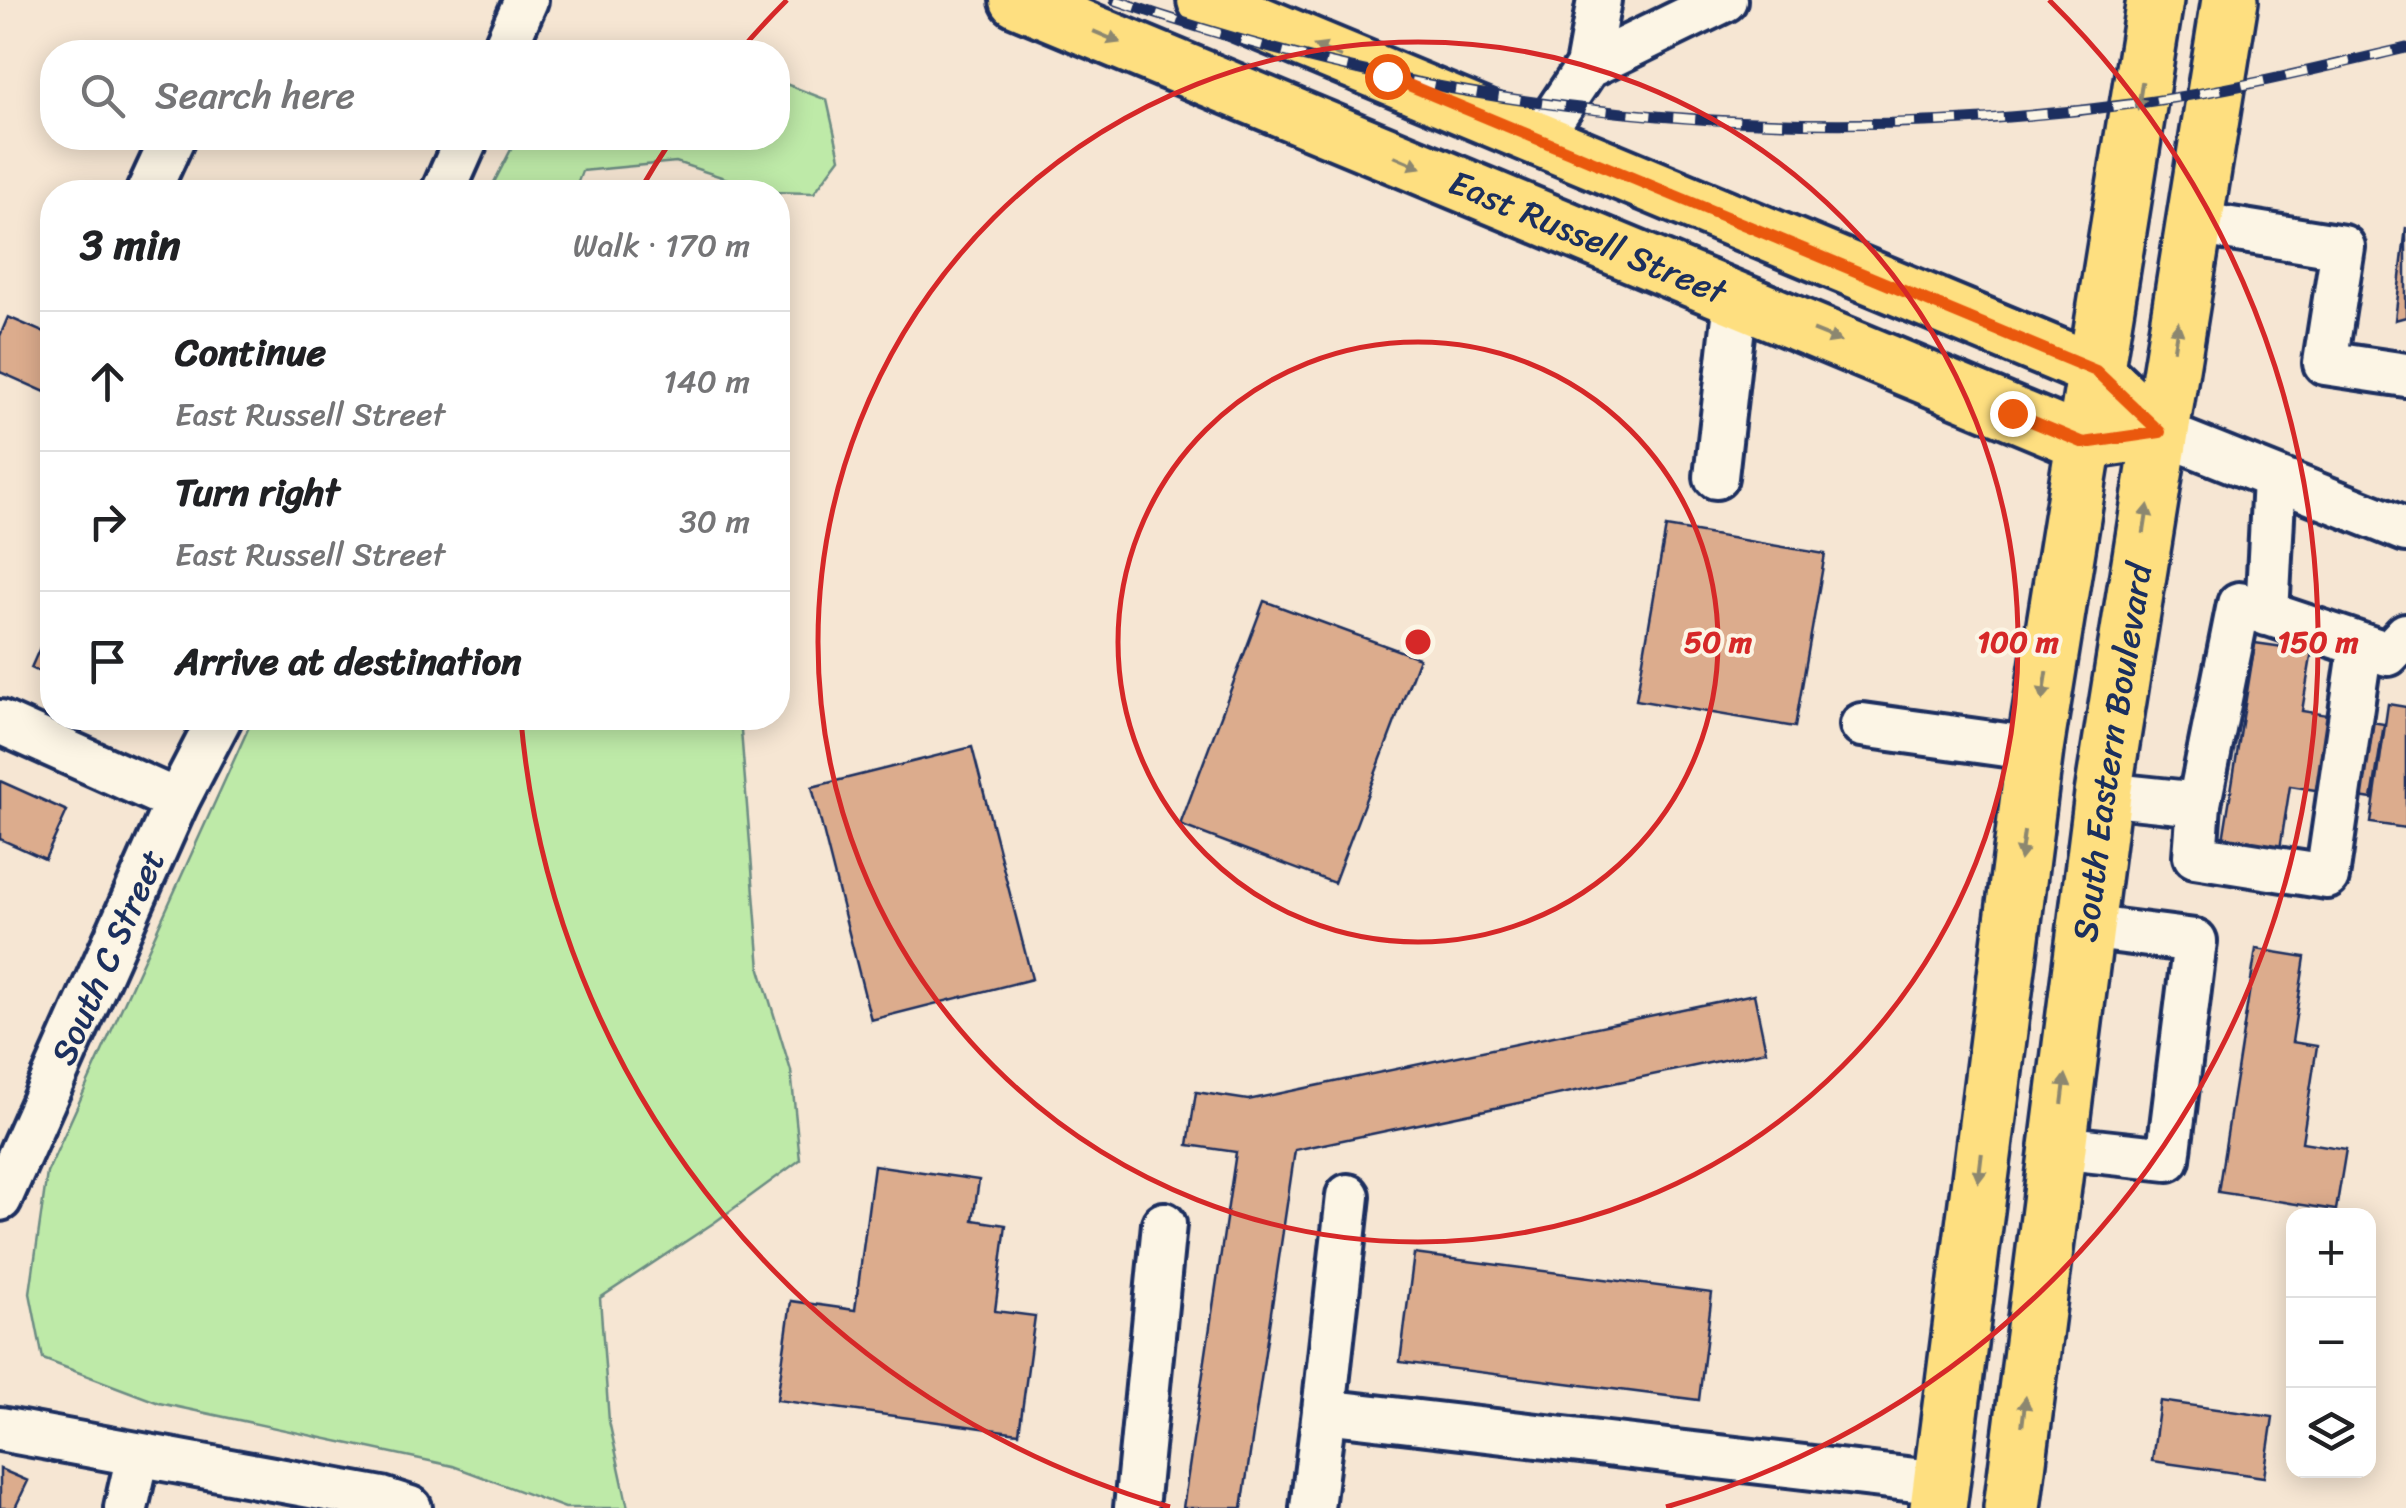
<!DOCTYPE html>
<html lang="en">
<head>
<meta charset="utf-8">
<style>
	body { margin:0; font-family:Sriracha,sans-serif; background:#f2f2f2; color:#202124 }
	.controls { position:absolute; right:30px; bottom:30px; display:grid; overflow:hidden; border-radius:20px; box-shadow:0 5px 25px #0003 }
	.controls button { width:90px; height:90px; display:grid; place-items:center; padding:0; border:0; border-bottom:2px solid #e0e0e0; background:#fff; color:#202124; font:50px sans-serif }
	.stop { position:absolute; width:30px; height:30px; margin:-22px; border:8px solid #ea580c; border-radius:50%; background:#fff }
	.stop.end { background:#ea580c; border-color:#fff; box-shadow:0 2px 10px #0008 }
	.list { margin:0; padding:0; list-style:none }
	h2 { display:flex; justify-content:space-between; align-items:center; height:130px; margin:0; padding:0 40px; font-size:42px }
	h2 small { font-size:32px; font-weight:400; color:#757577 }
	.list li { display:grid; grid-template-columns:65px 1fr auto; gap:30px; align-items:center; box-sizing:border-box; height:140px; padding:0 40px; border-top:2px solid #e0e0e0 }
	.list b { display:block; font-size:38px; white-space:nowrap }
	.list p { margin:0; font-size:32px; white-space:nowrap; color:#757577 }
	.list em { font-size:32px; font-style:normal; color:#757577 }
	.icon { flex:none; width:55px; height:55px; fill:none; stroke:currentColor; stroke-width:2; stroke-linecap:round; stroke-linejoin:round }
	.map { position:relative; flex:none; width:2406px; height:1508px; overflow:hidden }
	.search { position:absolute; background:#fff; box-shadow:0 5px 25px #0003; left:40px; top:40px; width:750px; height:110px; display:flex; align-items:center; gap:25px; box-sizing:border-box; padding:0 35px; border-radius:40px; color:#757577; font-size:38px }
	.panel { position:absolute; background:#fff; box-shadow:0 5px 25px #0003; left:40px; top:180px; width:750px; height:550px; border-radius:40px }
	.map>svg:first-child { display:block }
</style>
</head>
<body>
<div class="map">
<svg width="2406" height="1508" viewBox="0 0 2406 1508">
	<rect width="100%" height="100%" fill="#f6e6d3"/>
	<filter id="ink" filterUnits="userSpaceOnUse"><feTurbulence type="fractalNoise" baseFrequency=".01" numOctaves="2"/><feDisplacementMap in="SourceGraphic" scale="20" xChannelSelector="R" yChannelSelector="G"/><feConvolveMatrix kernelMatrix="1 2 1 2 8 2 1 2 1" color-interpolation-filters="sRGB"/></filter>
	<g filter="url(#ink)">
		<path fill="#beeaa8" stroke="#6c8c83" stroke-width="2.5" d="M778,81L827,100L840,158L814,193L767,192L676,162L582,171L574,192H489L517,138H778Z
			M253,718H740L760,969L791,1071L800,1160L715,1222L600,1298L609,1421L628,1508H565L453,1466L159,1403L43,1359L30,1293L47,1173Z"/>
		<path fill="#dcac8d" stroke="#1b2f5e" stroke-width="2.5" d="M2406,227V317L2395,320Z
			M8,317L52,336V395L0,372V336Z
			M1666,527L1825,554L1795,727L1636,700Z
			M1264,601L1419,658L1334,883L1180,825Z
			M52,620V678L31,668Z
			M2255,643L2312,651L2302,711L2384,724L2372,799L2290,786L2280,849L2223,840Z
			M2388,704L2406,707V828L2371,823Z
			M972,747L1032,979L871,1020L812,787Z
			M0,781L67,811L45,859L0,839Z
			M2256,949L2305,957L2292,1042L2317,1046L2302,1142L2346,1149L2336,1210L2218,1192Z
			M1754,994L1766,1051L1295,1150L1242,1508H1183L1236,1152L1188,1145L1196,1092L1248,1100Z
			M874,1165L979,1180L973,1220L1006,1225L995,1311L1035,1316L1019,1433L777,1400L791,1301L855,1310Z
			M1414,1254L1712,1293L1699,1400L1400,1362Z
			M2160,1401L2273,1417L2264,1477L2152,1461Z
			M0,1469L28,1481L15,1508H0Z"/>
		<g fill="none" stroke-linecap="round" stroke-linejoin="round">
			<defs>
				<g id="minor">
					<path d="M503,52L526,0"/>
					<path d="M1587,67L1599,0"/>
					<path d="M1539,139L1587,67L1725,0"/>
					<path d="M148,192L173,138"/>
					<path d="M443,192L467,138"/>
					<path d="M2194,223L2343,247L2325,363L2406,375"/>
					<path d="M2160,432L2406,530"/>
					<path d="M1716,477L1736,299"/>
					<path d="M2267,614L2274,479"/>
					<path d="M2361,645L2327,877L2195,856L2199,804L2239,604L2388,654L2406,635"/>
					<path d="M0,722L177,801"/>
					<path d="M1862,725L2035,749"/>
					<path d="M2103,794L2199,804"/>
					<path d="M2057,1147L2168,1159L2195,941L2085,927"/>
					<path id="s1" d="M0,1199L177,801L220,718"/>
					<path d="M1324,1411L1348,1196"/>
					<path d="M0,1429L382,1499L410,1508"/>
					<path d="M126,1508L138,1455"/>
					<path d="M1136,1508L1164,1224"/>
					<path d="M1312,1508L1324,1411L1941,1483"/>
				</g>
				<g id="major">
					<path id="s2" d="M1017,0L2084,443L2160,432"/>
					<path d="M1204,0L2096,371L2160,432"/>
				</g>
				<g id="highway">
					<path d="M1938,1508L2035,749L2155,0"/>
					<path id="s3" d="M2012,1508L2103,794L2230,0"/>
				</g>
			</defs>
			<use href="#minor" stroke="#1b2f5e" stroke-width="50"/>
			<use href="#major" stroke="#1b2f5e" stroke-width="60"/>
			<use href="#highway" stroke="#1b2f5e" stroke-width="62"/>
			<use href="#minor" stroke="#fcf5e5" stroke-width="42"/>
			<use href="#major" stroke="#fedf80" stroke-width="52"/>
			<use href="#highway" stroke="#fedf80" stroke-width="55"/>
			<defs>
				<path id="rail" d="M1115,0C1446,115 1791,151 2139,103C2229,91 2317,69 2406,48"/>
			</defs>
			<use href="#rail" stroke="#1b2f5e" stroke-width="11"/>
			<use href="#rail" stroke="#fcf5e5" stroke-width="8" stroke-dasharray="22" stroke-linecap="butt"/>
		</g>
		<defs><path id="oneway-solid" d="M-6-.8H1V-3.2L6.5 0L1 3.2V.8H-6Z" transform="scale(2.5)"/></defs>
		<g fill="#8c876f">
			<use href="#oneway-solid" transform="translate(1107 37) rotate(23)"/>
			<use href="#oneway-solid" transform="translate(1327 51) rotate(-157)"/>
			<use href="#oneway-solid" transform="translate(2140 96) rotate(99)"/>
			<use href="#oneway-solid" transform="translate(1408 162) rotate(23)"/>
			<use href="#oneway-solid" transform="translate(1827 336) rotate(22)"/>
			<use href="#oneway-solid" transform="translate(2176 336) rotate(-81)"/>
			<use href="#oneway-solid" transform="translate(2146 519) rotate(-81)"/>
			<use href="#oneway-solid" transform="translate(2045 686) rotate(99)"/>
			<use href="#oneway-solid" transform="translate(2022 846) rotate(98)"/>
			<use href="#oneway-solid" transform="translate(2064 1089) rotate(-83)"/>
			<use href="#oneway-solid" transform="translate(1980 1168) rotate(97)"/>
			<use href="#oneway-solid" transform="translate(2024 1411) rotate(-83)"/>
		</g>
	</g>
	<g fill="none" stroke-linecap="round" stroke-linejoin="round" filter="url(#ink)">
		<path stroke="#ea580c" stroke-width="12" d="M1387,76L2096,371L2160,432L2084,443L2012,413"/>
	</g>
	<g fill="none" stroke="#d62828" stroke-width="5">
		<circle cx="1418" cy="642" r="300"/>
		<circle cx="1418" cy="642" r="600"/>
		<path d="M1170 1507A900 900 0 0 1 521 720M639 192A900 900 0 0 1 672 139M739 52A900 900 0 0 1 787 0M2049 0A900 900 0 0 1 1666 1507"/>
	</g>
	<g text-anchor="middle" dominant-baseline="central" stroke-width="8" stroke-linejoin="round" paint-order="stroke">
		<g font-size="35" fill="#1b2f5e" stroke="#fcf5e5">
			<text stroke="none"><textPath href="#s2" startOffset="618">East Russell Street</textPath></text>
			<text stroke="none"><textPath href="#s3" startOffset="762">South Eastern Boulevard</textPath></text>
			<text stroke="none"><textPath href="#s1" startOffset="265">South C Street</textPath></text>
		</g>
	</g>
	<circle cx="1418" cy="642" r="15" fill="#d62828" stroke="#fcf5e5" stroke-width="5"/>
	<g font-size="30" text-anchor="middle" font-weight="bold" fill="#d62828" stroke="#fcf5e5" stroke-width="8" stroke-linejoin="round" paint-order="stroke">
		<text x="1718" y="652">50 m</text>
		<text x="2018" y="652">100 m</text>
		<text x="2318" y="652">150 m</text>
	</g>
</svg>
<div class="controls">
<button>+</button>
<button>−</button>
<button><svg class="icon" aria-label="layers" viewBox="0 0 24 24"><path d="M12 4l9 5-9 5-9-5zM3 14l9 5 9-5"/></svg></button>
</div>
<div class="stop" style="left:1387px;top:76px"></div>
<div class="stop end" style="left:2012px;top:413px"></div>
<div class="search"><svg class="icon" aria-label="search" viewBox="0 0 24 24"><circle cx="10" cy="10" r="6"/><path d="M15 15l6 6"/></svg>Search here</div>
<section class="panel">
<h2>3 min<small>Walk · 170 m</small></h2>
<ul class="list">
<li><svg class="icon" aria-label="ahead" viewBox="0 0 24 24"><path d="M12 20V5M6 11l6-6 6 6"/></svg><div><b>Continue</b><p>East Russell Street</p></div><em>140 m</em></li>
<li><svg class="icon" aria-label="right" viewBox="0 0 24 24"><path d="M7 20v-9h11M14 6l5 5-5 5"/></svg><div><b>Turn right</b><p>East Russell Street</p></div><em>30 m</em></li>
<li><svg class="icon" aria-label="arrive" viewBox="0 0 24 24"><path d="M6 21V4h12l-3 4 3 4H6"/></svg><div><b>Arrive at destination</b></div></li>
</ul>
</section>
</div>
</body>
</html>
